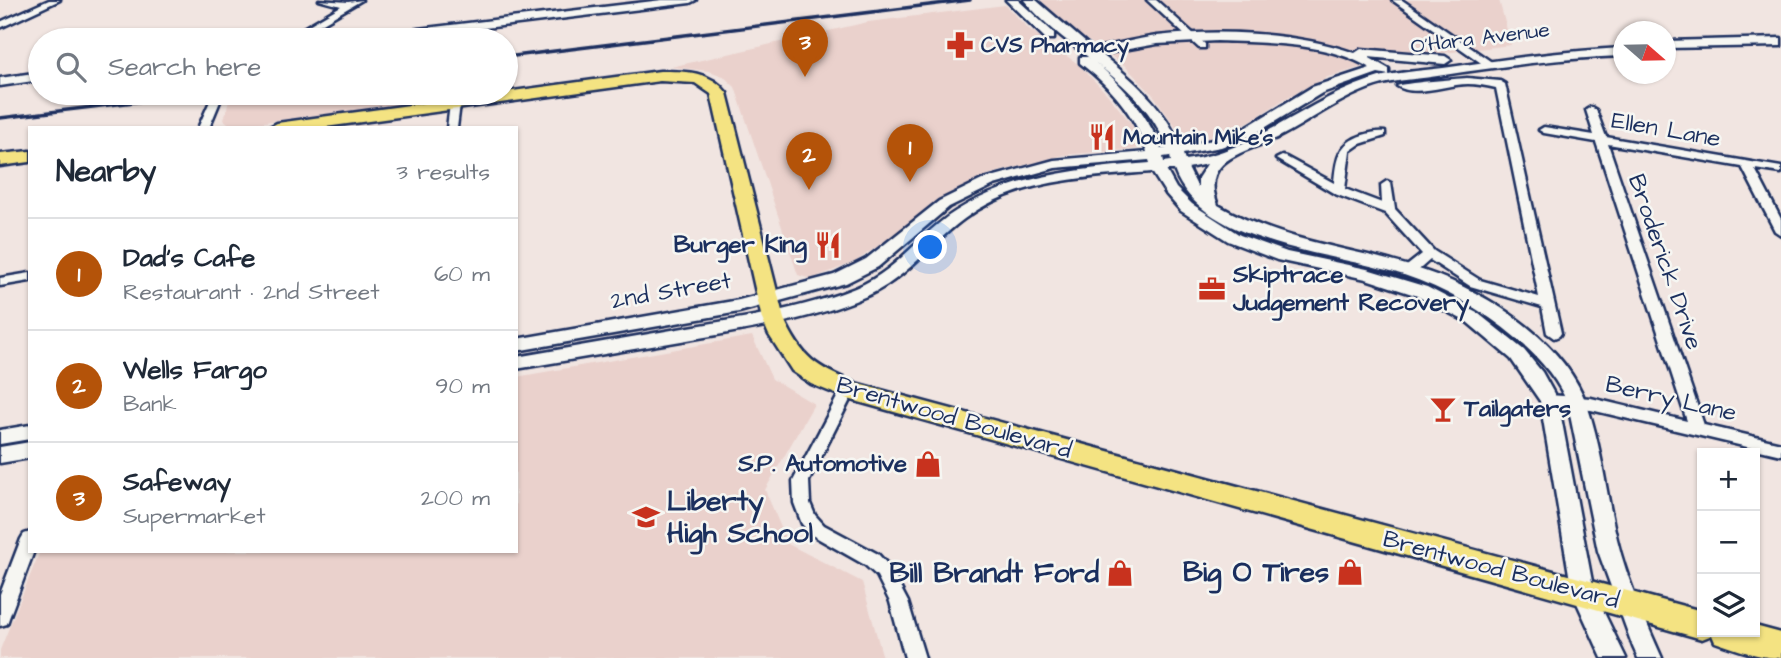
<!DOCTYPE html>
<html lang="en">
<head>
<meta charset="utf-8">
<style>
	body { margin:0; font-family:"Architects Daughter",sans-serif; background:#f6f6f7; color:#1f2937 }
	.controls { position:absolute; right:21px; bottom:21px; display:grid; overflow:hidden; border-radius:0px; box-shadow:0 2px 5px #0004 }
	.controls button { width:63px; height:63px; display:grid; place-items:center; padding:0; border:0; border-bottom:2px solid #e0e1e3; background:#fff; color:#1f2937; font:35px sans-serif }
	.compass { position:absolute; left:1613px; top:21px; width:63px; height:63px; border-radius:50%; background:#fff; box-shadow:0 2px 5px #0004; rotate:110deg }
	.you { position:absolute; left:931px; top:248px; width:24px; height:24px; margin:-18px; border:5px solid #fff; border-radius:50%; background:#1a73e8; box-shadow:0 0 0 10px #1a73e833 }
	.badge { display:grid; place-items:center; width:46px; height:46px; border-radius:50%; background:#b45309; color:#fff; font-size:23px; font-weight:700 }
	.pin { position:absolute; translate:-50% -58px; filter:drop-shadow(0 2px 4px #0008) }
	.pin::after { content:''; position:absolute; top:37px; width:24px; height:21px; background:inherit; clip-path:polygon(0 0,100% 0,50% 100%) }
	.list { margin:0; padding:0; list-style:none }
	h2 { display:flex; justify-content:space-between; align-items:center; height:91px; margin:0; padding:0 28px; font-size:30px }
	h2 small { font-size:23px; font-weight:400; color:#747a83 }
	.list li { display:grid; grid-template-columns:46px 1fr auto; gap:21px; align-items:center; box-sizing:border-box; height:112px; padding:0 28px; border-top:2px solid #e0e1e3 }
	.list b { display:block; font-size:26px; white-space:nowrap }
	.list p { margin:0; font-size:23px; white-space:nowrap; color:#747a83 }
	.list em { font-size:23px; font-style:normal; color:#747a83 }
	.icon { flex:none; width:38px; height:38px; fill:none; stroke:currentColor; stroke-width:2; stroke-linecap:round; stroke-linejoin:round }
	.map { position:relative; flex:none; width:1781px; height:658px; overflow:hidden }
	.search { position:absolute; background:#fff; box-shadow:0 2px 5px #0004; left:28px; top:28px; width:490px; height:77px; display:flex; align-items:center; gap:18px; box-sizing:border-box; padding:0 24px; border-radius:38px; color:#747a83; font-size:26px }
	.panel { position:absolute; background:#fff; box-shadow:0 2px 5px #0004; left:28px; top:126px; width:490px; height:427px; border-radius:0px }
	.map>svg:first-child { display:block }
</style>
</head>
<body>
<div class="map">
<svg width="1781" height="658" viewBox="0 0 1781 658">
	<rect width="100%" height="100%" fill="#f1e5e1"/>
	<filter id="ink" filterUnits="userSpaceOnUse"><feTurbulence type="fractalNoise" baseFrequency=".0143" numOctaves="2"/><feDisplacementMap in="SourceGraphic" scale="14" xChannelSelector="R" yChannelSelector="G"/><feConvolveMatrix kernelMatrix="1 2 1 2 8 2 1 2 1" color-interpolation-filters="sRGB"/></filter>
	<g filter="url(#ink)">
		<path fill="#ead1cc" d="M1041,0H1499L1511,45L1386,60L1328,77L1286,98L1252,120L1220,136L1197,141L1183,138L1154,96L1124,65L1059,21Z
			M1005,5L1029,29L1078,64L1107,94L1130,122L1138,136L1137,149L1064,155L987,175L941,202L855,262L811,279L798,275L735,87L723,76L709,71L671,67L868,22Z
			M260,93H492L232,126L224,120L230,97Z
			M752,336L772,379L814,404L765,490L788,544L862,582L883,658H0V650L40,551H516V377Z"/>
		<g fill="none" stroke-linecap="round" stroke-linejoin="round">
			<defs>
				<path id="minor" d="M49,0H60L0,28V22Z
					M319,0L348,2L362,0L294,40H283L341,6Z
					M1147,0H1156L1205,44V48H1199Z
					M1392,0H1402L1493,63L1484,65Z
					M1467,78L1500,81L1505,84L1561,333L1559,336L1554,338L1547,333L1542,307L1470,286L1430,260L1413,275H1403L1401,272L1403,269L1422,254L1385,213L1335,194L1276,159L1282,156L1286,157L1334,183C1336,159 1338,143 1363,135C1370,133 1378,131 1385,132V136L1360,144L1350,151L1345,189L1382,203L1381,185L1387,181L1391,183L1395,209L1434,251L1480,280L1539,297L1496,88C1487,86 1477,84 1468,84C1447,84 1415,98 1397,86C1402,83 1455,79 1467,78Z
					M216,96L221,99L209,128H198L211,99Z
					M455,101L460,104L457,128H447L450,104Z
					M1591,107L1596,110L1606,137L1781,167V173L1755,169L1781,219V235L1775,231L1742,167L1608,144L1704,425L1781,443V455L1591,410L1549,407L1544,405L1541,401L1544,397L1549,395L1591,398L1687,421L1596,142L1544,133L1539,130L1544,127L1594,135L1586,110Z
					M30,273V281L0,286V278Z
					M848,385L853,386L855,390L809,481L810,503L815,515L824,525L878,554L889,566L908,602L925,658H905L890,602L877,576L865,565L812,535L802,524L794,503L793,481L843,386Z
					M30,532V551H34L9,618L7,624L0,626V594L21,539L24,534Z"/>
				<path id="tertiary" d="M662,0H696L690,3L386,40H353L359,36Z
					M1006,0H1018L1054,33V39H1046Z
					M1024,0H1036L1093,49C1114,45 1135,39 1157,36C1219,29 1295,32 1355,53L1361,49L1445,56L1451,60L1445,64L1368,57L1389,69V75L1378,73L1322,93L1253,135L1221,147L1183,154L1185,160C1254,152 1305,101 1370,80C1392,72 1420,71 1443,68C1505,59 1561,51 1624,48V56C1562,58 1505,66 1444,75C1422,79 1397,79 1376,86C1339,98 1311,121 1277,138C1244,153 1199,159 1218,205C1287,246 1366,248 1439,276C1497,299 1565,344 1587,405C1602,448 1606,495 1617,539C1627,581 1645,619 1662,658H1638L1633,647L1598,551L1568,405C1558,378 1537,356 1516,338C1483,310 1445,289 1404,275C1338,253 1201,246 1174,170H1166L1176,188L1192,204L1240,235L1287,252L1367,269L1427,287L1479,314L1524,350L1542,372L1558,401L1594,592L1626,658H1602L1572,592L1540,401L1511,359L1467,322L1415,295L1366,279L1277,260L1228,241L1181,211L1166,194L1152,172C1089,177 1017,179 964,219C930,244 908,277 869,295C816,319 756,328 699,338C638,348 577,359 516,369V357C574,347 632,337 689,327C746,318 802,309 855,288C899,270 919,234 956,211C1015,174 1082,169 1150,163L1149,160L1055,168L994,185L949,207L878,267L846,283L739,312L516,351V339L739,300L834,275L866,259L939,201L984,179L1054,160L1147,152C1136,115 1110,86 1080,63V57H1088C1120,81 1147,112 1161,149L1167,148C1142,79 1068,54 1024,0ZM1217,41C1265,43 1327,42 1370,68L1312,87L1243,129L1213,140L1180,146C1166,108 1132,79 1101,54L1157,44ZM1170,156L1171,161L1164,162L1163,157ZM1207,164L1198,178V188L1188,168Z
					M1781,38V46L1666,48V41Z
					M40,72V80L0,86V78Z
					M30,425V439L0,444V430Z
					M30,442V458L0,463V447Z"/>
				<path id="primary" d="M660,71C685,71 711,71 727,93L784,319C802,358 816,367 855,383L1702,611V632H1755V626L1781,633V658C1759,658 1736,649 1715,642L1712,635L1702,639L848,399L811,384L792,371L769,335L762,319L711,94L695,83L660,81L318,128H268L277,123Z
					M30,151V162L0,166V154Z"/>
			</defs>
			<use href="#minor" stroke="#1b2f5e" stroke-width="5"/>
			<use href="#tertiary" stroke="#1b2f5e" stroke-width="5"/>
			<use href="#primary" stroke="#1b2f5e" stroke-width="5"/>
			<use href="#minor" fill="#f6f6f2" fill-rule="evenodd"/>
			<use href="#tertiary" fill="#f6f6f2" fill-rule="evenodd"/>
			<use href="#primary" fill="#f4e382" fill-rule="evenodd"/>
			<path stroke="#1b2f5e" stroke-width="3.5" d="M506,57L970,0
				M0,118L210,93"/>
		</g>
	</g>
	<defs>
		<symbol id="pharmacy-bare" viewBox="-9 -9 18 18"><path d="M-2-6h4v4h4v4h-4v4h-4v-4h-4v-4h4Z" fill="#c8321e" stroke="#f6f6f2" stroke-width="2.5" paint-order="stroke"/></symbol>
		<symbol id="restaurant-bare" viewBox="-9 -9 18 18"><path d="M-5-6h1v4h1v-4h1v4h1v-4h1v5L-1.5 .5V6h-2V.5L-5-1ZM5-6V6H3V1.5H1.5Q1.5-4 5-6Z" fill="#c8321e" stroke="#f6f6f2" stroke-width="2.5" paint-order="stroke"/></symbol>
		<symbol id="office-bare" viewBox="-9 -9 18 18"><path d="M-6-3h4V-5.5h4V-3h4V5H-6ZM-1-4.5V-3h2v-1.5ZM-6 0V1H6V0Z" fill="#c8321e" stroke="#f6f6f2" stroke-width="2.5" paint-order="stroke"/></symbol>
		<symbol id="bar-bare" viewBox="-9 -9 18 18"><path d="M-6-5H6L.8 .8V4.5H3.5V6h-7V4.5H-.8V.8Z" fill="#c8321e" stroke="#f6f6f2" stroke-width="2.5" paint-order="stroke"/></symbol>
		<symbol id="shop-bare" viewBox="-9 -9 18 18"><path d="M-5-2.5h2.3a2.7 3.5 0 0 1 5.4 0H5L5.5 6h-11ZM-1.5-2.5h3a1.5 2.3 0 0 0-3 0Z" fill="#c8321e" stroke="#f6f6f2" stroke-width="2.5" paint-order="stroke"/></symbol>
		<symbol id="school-bare" viewBox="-9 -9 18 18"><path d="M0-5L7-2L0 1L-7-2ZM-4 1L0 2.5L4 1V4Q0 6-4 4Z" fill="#c8321e" stroke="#f6f6f2" stroke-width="2.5" paint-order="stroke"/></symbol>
	</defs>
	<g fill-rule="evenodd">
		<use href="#pharmacy-bare" x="941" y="26" width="38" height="38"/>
		<use href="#restaurant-bare" x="1083" y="118" width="38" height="38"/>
		<use href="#restaurant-bare" x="809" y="226" width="38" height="38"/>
		<use href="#office-bare" x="1193" y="270" width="38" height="38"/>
		<use href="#bar-bare" x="1424" y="390" width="38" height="38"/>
		<use href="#shop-bare" x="909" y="445" width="38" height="38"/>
		<use href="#school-bare" x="627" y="498" width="38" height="38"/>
		<use href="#shop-bare" x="1331" y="553" width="38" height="38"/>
		<use href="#shop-bare" x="1101" y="554" width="38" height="38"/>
	</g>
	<g text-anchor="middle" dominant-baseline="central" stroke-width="5" stroke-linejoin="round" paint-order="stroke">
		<g font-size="21" fill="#1b2f5e" stroke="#f6f6f2">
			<text transform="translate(1480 38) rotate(-7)">O'Hara Avenue</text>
		</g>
		<g font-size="21" font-weight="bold" fill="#1b2f5e" stroke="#f6f6f2" text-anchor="start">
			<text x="981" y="45">CVS Pharmacy</text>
			<text x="1123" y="137">Mountain Mike's</text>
		</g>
		<g font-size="24" fill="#1b2f5e" stroke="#f6f6f2">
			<text transform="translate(1666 130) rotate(10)">Ellen Lane</text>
			<text transform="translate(1665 262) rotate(71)">Broderick Drive</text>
			<text transform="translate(671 291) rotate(-10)">2nd Street</text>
			<text transform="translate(1671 399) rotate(13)">Berry Lane</text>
			<text transform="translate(954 418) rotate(16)">Brentwood Boulevard</text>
			<text transform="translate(1501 570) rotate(15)">Brentwood Boulevard</text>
		</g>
		<g font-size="24" font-weight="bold" fill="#1b2f5e" stroke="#f6f6f2" text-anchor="end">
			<text x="807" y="245">Burger King</text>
			<text x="1233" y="275" text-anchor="start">Skiptrace<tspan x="1233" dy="28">Judgement Recovery</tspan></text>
			<text x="1464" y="409" text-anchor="start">Tailgaters</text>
			<text x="907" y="464">S.P. Automotive</text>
		</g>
		<g font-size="28" font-weight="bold" fill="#1b2f5e" stroke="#f6f6f2" text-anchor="end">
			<text x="667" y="501" text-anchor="start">Liberty<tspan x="667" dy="32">High School</tspan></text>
			<text x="1329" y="572">Big O Tires</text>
			<text x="1099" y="573">Bill Brandt Ford</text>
		</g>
	</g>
</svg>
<div class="controls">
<button>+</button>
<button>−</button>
<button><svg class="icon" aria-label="layers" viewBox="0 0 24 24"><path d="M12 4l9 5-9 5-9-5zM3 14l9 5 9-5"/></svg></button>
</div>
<svg class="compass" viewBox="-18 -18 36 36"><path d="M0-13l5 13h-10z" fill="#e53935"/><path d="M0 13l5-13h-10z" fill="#747a83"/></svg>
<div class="you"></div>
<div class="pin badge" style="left:910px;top:182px">1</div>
<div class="pin badge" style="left:809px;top:190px">2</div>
<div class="pin badge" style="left:805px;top:77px">3</div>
<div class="search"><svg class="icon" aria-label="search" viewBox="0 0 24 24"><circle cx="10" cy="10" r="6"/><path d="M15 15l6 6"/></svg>Search here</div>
<section class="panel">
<h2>Nearby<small>3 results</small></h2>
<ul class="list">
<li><span class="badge">1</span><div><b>Dad's Cafe</b><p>Restaurant · 2nd Street</p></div><em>60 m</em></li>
<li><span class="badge">2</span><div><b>Wells Fargo</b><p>Bank</p></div><em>90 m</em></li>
<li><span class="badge">3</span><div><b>Safeway</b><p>Supermarket</p></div><em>200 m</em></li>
</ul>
</section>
</div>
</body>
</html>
